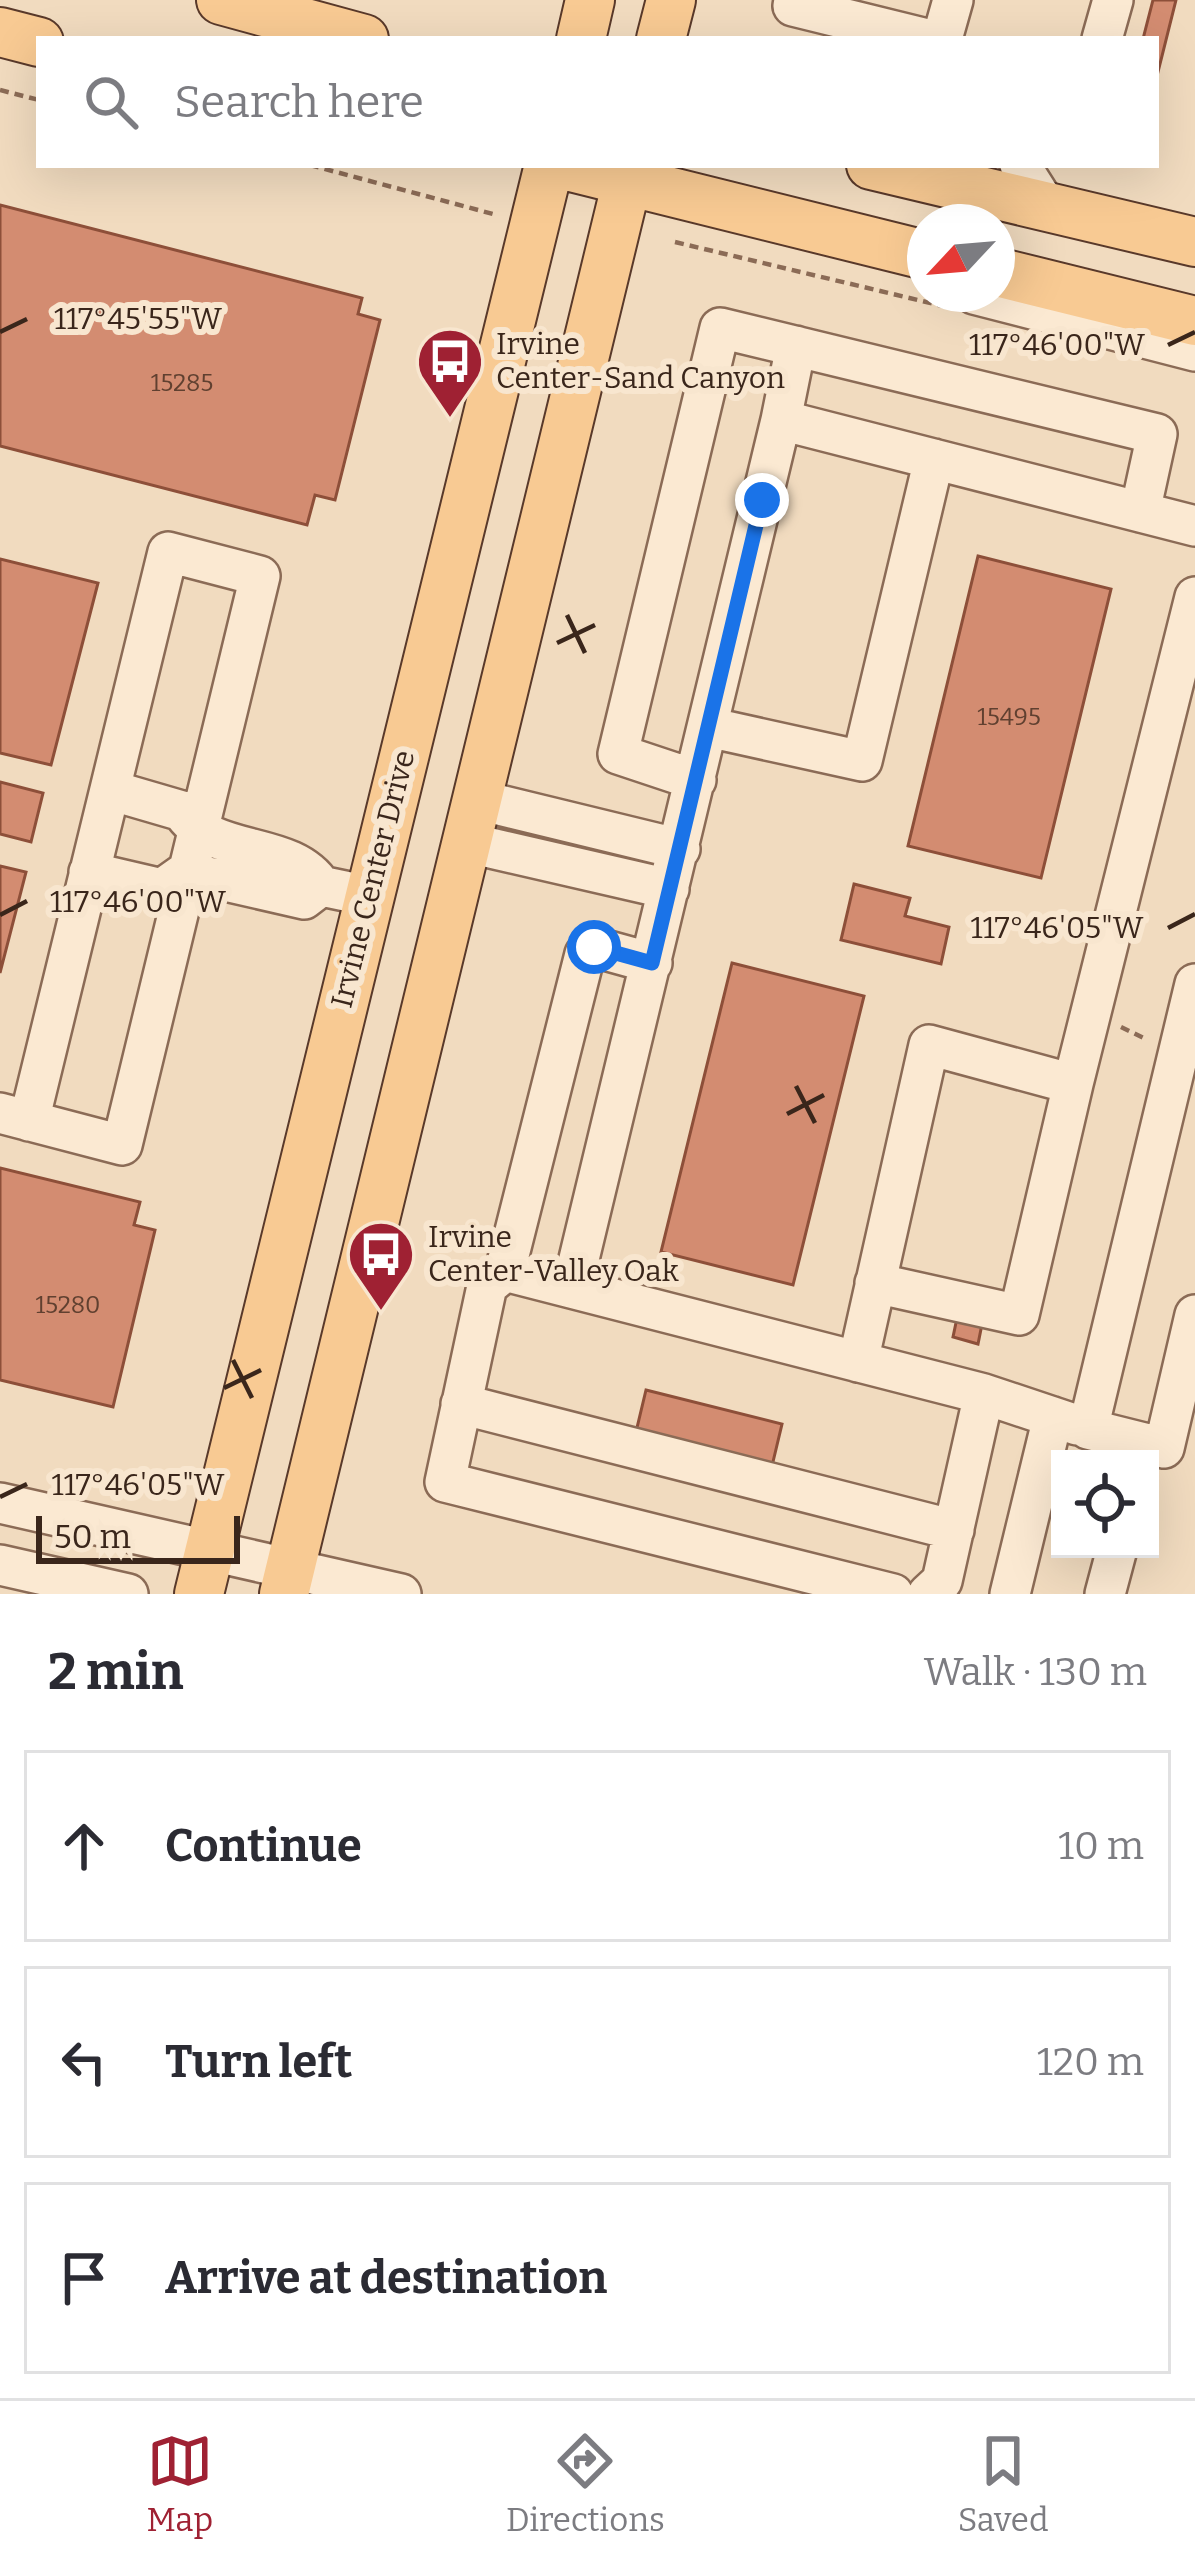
<!DOCTYPE html>
<html lang="en">
<head>
<meta charset="utf-8">
<style>
	body { margin:0; font-family:Bitter,serif; background:#f2f2f3; color:#2b2b33 }
	.controls { position:absolute; right:36px; bottom:36px; display:grid; overflow:hidden; border-radius:0px; box-shadow:0 12px 48px #0002 }
	.controls button { width:108px; height:108px; display:grid; place-items:center; padding:0; border:0; border-bottom:3px solid #e1e1e2; background:#fff; color:#2b2b33; font:60px sans-serif }
	.compass { position:absolute; left:907px; top:204px; width:108px; height:108px; border-radius:50%; background:#fff; box-shadow:0 12px 48px #0002; rotate:244deg }
	.scale { position:absolute; left:36px; bottom:30px; width:204px; box-sizing:border-box; padding-left:12px; border:6px solid #3a261b; border-top:0; font-size:33px; line-height:42px; white-space:nowrap; color:#3a261b; -webkit-text-stroke:9px #f8e6cf; paint-order:stroke }
	.stop { position:absolute; width:36px; height:36px; margin:-27px; border:9px solid #1a73e8; border-radius:50%; background:#fff }
	.stop.end { background:#1a73e8; border-color:#fff; box-shadow:0 3px 12px #0008 }
	.list { margin:0; padding:0; list-style:none }
	h2 { display:flex; justify-content:space-between; align-items:center; height:156px; margin:0; padding:0 48px; font-size:51px }
	h2 small { font-size:39px; font-weight:400; color:#7c7c81 }
	.list li { display:grid; grid-template-columns:78px 1fr auto; gap:36px; align-items:center; box-sizing:border-box; height:192px; margin:0 24px 24px; padding:0 24px; border:3px solid #e1e1e2; border-radius:0px }
	.list b { display:block; font-size:45px; white-space:nowrap }
	.list em { font-size:39px; font-style:normal; color:#7c7c81 }
	.icon { flex:none; width:66px; height:66px; fill:none; stroke:currentColor; stroke-width:2; stroke-linecap:round; stroke-linejoin:round }
	.map { position:relative; flex:none; width:1195px; height:1594px; overflow:hidden }
	.search { position:absolute; background:#fff; box-shadow:0 12px 48px #0002; left:36px; right:36px; top:36px; height:132px; display:flex; align-items:center; gap:30px; box-sizing:border-box; padding:0 42px; border-radius:0px; color:#7c7c81; font-size:45px }
	.sheet { height:804px; background:#fff }
	nav { display:flex; justify-content:space-around; align-items:center; box-sizing:border-box; height:168px; border-top:3px solid #e1e1e2; background:#fff; font-size:33px; color:#7c7c81 }
	nav a { display:grid; justify-items:center; gap:6px }
	nav .on { color:#9f2133 }
	.map>svg:first-child { display:block }
</style>
</head>
<body>
<div class="map">
<svg width="1195" height="1594" viewBox="0 0 1195 1594">
	<rect width="100%" height="100%" fill="#f1dbbf"/>
	<path fill="#d38c71" stroke="#8d4f39" stroke-width="3" d="M1153,0H1176L1156,80V39H1143Z
		M0,205L362,298L358,314L380,320L335,500L315,495L307,525L0,446Z
		M978,556L1111,589L1041,878L908,846Z
		M0,559L98,583L51,765L0,753Z
		M0,782L43,793L31,842L0,834Z
		M0,866L26,872L0,973Z
		M854,884L910,898L905,916L949,927L941,964L841,940Z
		M732,963L864,996L793,1285L661,1252Z
		M0,1168L140,1202L134,1225L155,1230L113,1407L0,1380Z
		M957,1318L982,1324L978,1344L953,1337Z
		M646,1390L782,1424L772,1466L636,1432Z"/>
	<g fill="none" stroke-linecap="round" stroke-linejoin="round">
		<defs>
			<path id="minor" d="M794,0L793,6L927,39
				M942,39L953,0
				M1102,39L1113,0
				M1020,165L1046,206
				M974,294L1195,351
				M781,420L796,346
				M708,727L862,761L934,459
				M696,780L618,754L720,328L1157,434L1140,512
				M110,790L182,811C213,859 291,839 321,886L369,896
				M479,800L680,849
				M469,843L669,889
				M89,872L162,889L186,872L304,899L321,886
				M1073,1084L1195,597
				M0,1113L122,1145L260,576L168,552L29,1121
				M505,1271L585,954L594,947L652,963
				M572,1288L781,420L1195,526
				M858,1362L929,1045L1073,1084L1019,1315L875,1283
				M984,1394L1077,1425
				M461,1404L954,1530
				M1144,1443L1088,1429L1195,984
				M1164,1448L1195,1315
				M0,1503L401,1594
				M0,1565L128,1594
				M893,1594L445,1482L487,1286L505,1271L984,1394L942,1581L928,1594
				M1010,1594L1053,1417
				M1105,1594L1117,1549"/>
			<path id="major" d="M221,0L364,39
				M0,32L39,42
				M581,39L590,0
				M661,39L671,0
				M563,165L925,255
				M871,165L1195,242
				M997,272L1195,321
				M199,1594L549,165
				M284,1594L631,165"/>
		</defs>
		<use href="#minor" stroke="#8b6b56" stroke-width="44"/>
		<use href="#major" stroke="#59392a" stroke-width="52"/>
		<path stroke="#8b6b56" stroke-width="4.5" stroke-dasharray="9 6" stroke-linecap="butt" d="M0,90L39,100
			M310,165L493,214
			M675,242L943,306
			M1121,1027L1148,1040"/>
		<use href="#minor" stroke="#fbe9d2" stroke-width="39"/>
		<use href="#major" stroke="#f8ca93" stroke-width="48"/>
	</g>
	<g fill="none" stroke-linecap="round" stroke-linejoin="round">
		<path stroke="#1a73e8" stroke-width="15" d="M594,947L652,963L762,500"/>
	</g>
	<path fill="none" stroke="#3a261b" stroke-width="4.5" d="M0,332L27,319M1168,345L1195,332M567,615L585,653M557,643L595,625M0,915L27,901M1168,928L1195,914M796,1086L815,1123M787,1114L824,1095M233,1360L252,1398M224,1388L261,1370M0,1497L27,1484"/>
	<defs>
		<symbol id="bus-pin" viewBox="-11 -11 22 30"><path d="M0 17L-7.5 6A9.5 9.5 0 1 1 7.5 6Z" fill="#9f2133" stroke="#f8e6cf"/><path d="M-5-6H5V4H4V6H2V4H-2V6H-4V4H-5ZM-3.5-4V0h7V-4ZM-3.5 1.2v1.5H-2V1.2ZM2 1.2v1.5H3.5V1.2Z" fill="#fff"/></symbol>
	</defs>
	<g fill-rule="evenodd">
		<use href="#bus-pin" x="412" y="323" width="76" height="104"/>
		<use href="#bus-pin" x="343" y="1216" width="76" height="104"/>
	</g>
	<g text-anchor="middle" dominant-baseline="central" stroke-width="12" stroke-linejoin="round" paint-order="stroke">
		<g font-size="24" fill="#604030">
			<text x="182" y="383">15285</text>
			<text x="1009" y="717">15495</text>
			<text x="68" y="1305">15280</text>
		</g>
		<g font-size="30" fill="#3a261b" stroke="#f8e6cf" text-anchor="start">
			<text x="496" y="344">Irvine<tspan x="496" dy="34">Center-Sand Canyon</tspan></text>
			<text x="428" y="1237">Irvine<tspan x="428" dy="34">Center-Valley Oak</tspan></text>
		</g>
		<g font-size="30" fill="#3a261b" stroke="#f8e6cf">
			<text transform="translate(373 879) rotate(-76)">Irvine Center Drive</text>
		</g>
	</g>
	<g font-size="30" text-anchor="middle" fill="#3a261b" stroke="#f8e6cf" stroke-width="12" stroke-linejoin="round" paint-order="stroke">
		<text x="138" y="329">117°45'55"W</text>
		<text x="1057" y="355">117°46'00"W</text>
		<text x="138" y="912">117°46'00"W</text>
		<text x="1057" y="938">117°46'05"W</text>
		<text x="138" y="1495">117°46'05"W</text>
	</g>
</svg>
<div class="controls">
<button><svg class="icon" aria-label="locate" viewBox="0 0 24 24"><circle cx="12" cy="12" r="6"/><path d="M12 2v4M12 18v4M2 12h4M18 12h4"/></svg></button>
</div>
<svg class="compass" viewBox="-18 -18 36 36"><path d="M0-13l5 13h-10z" fill="#e53935"/><path d="M0 13l5-13h-10z" fill="#7c7c81"/></svg>
<div class="scale">50 m</div>
<div class="stop" style="left:594px;top:947px"></div>
<div class="stop end" style="left:762px;top:500px"></div>
<div class="search"><svg class="icon" aria-label="search" viewBox="0 0 24 24"><circle cx="10" cy="10" r="6"/><path d="M15 15l6 6"/></svg>Search here</div>
</div>
<section class="sheet">
<h2>2 min<small>Walk · 130 m</small></h2>
<ul class="list">
<li><svg class="icon" aria-label="ahead" viewBox="0 0 24 24"><path d="M12 20V5M6 11l6-6 6 6"/></svg><div><b>Continue</b></div><em>10 m</em></li>
<li><svg class="icon" aria-label="left" viewBox="0 0 24 24"><path d="M17 20v-9H6M10 6l-5 5 5 5"/></svg><div><b>Turn left</b></div><em>120 m</em></li>
<li><svg class="icon" aria-label="arrive" viewBox="0 0 24 24"><path d="M6 21V4h12l-3 4 3 4H6"/></svg><div><b>Arrive at destination</b></div></li>
</ul>
</section>
<nav>
<a class="on"><svg class="icon" aria-label="map" viewBox="0 0 24 24"><path d="M3 6l6-2 6 2 6-2v14l-6 2-6-2-6 2zM9 4v14M15 6v14"/></svg>Map</a>
<a><svg class="icon" aria-label="directions" viewBox="0 0 24 24"><path d="M12 3l9 9-9 9-9-9zM9 14v-3h6M13 9l2 2-2 2"/></svg>Directions</a>
<a><svg class="icon" aria-label="saved" viewBox="0 0 24 24"><path d="M7 4h10v16l-5-4-5 4z"/></svg>Saved</a>
</nav>
</body>
</html>
